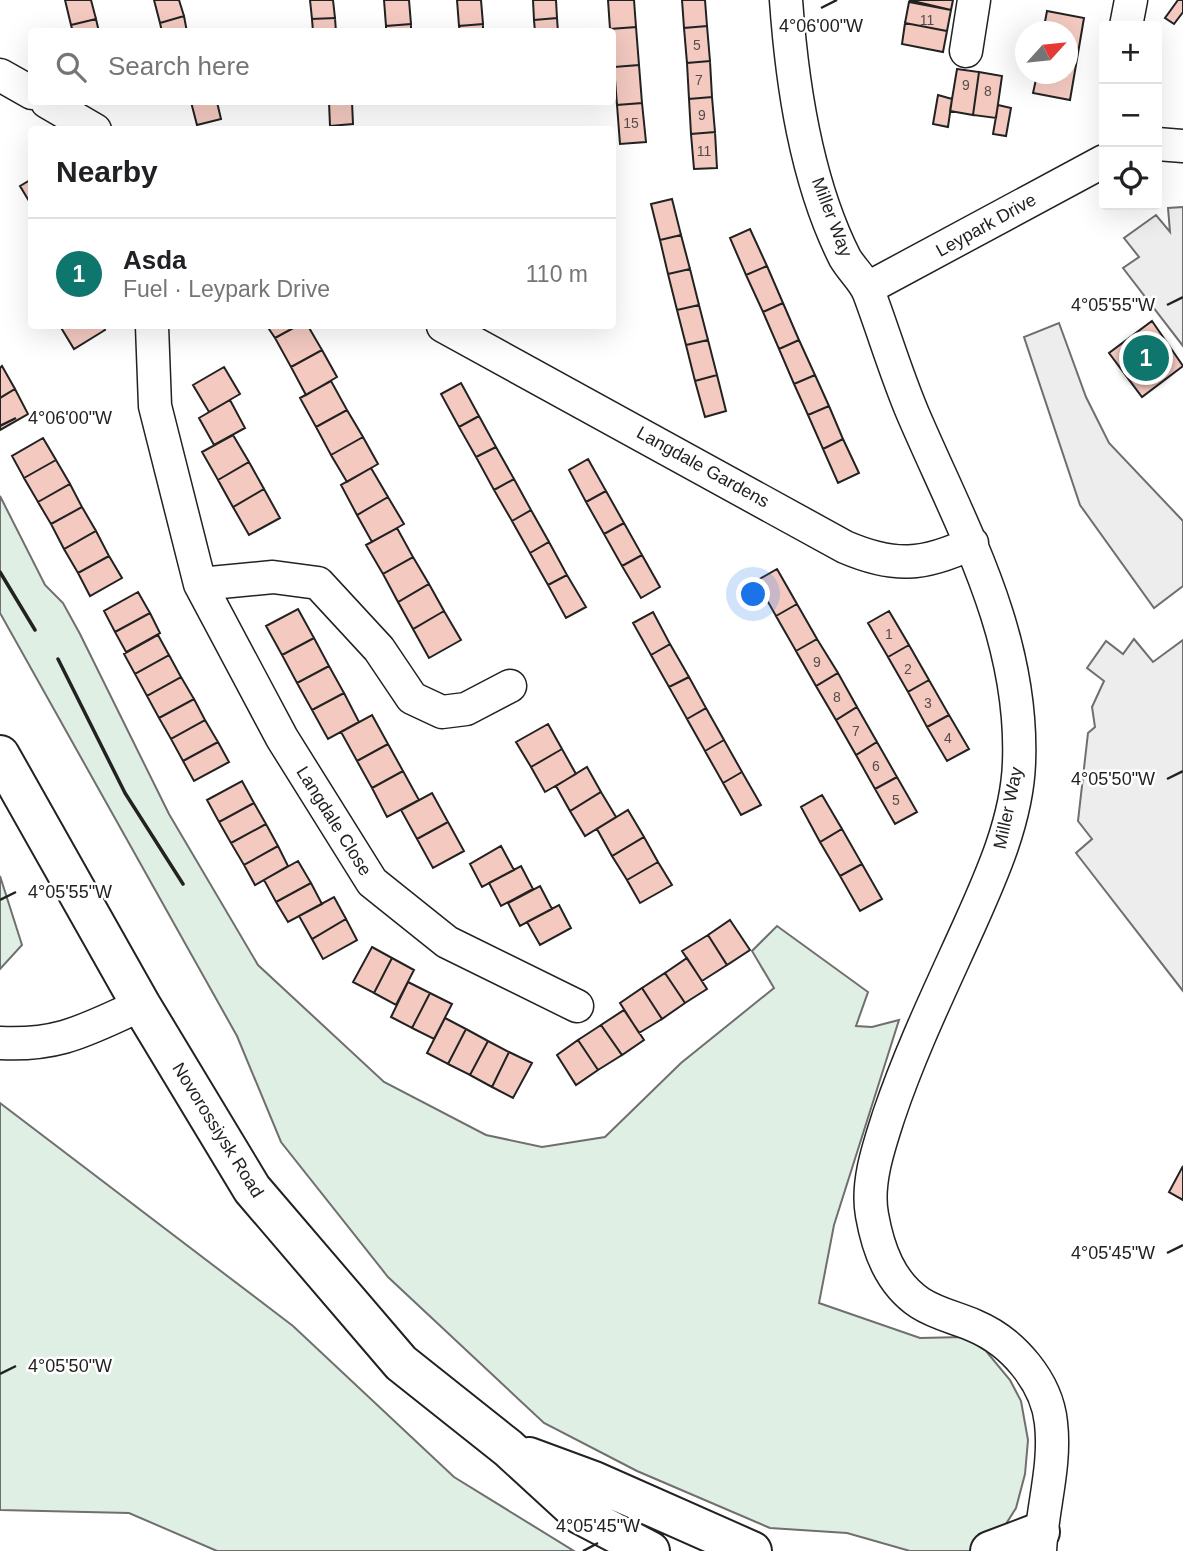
<!DOCTYPE html>
<html lang="en">
<head>
<meta charset="utf-8">
<style>
	body { margin:0; font-family:Helvetica,sans-serif; background:#f2f2f2; color:#202124 }
	.controls { position:absolute; right:21px; top:21px; display:grid; overflow:hidden; border-radius:7px; box-shadow:0 7px 28px #0002 }
	.controls button { width:63px; height:63px; display:grid; place-items:center; padding:0; border:0; border-bottom:2px solid #e0e0e0; background:#fff; color:#202124; font:35px sans-serif }
	.compass { position:absolute; left:1015px; top:21px; width:63px; height:63px; border-radius:50%; background:#fff; box-shadow:0 7px 28px #0002; rotate:63deg }
	.you { position:absolute; left:754px; top:595px; width:24px; height:24px; margin:-18px; border:5px solid #fff; border-radius:50%; background:#1a73e8; box-shadow:0 0 0 10px #1a73e833 }
	.badge { display:grid; place-items:center; width:46px; height:46px; border-radius:50%; background:#0f766e; color:#fff; font-size:23px; font-weight:700 }
	.pin { position:absolute; translate:-50% -50%; border:4px solid #fff; box-shadow:0 2px 7px #0006 }
	.list { margin:0; padding:0; list-style:none }
	h2 { display:flex; justify-content:space-between; align-items:center; height:91px; margin:0; padding:0 28px; font-size:30px }
	h2 small { font-size:23px; font-weight:400; color:#757577 }
	.list li { display:grid; grid-template-columns:46px 1fr auto; gap:21px; align-items:center; box-sizing:border-box; height:112px; padding:0 28px; border-top:2px solid #e0e0e0 }
	.list b { display:block; font-size:26px; white-space:nowrap }
	.list p { margin:0; font-size:23px; white-space:nowrap; color:#757577 }
	.list em { font-size:23px; font-style:normal; color:#757577 }
	.icon { flex:none; width:38px; height:38px; fill:none; stroke:currentColor; stroke-width:2; stroke-linecap:round; stroke-linejoin:round }
	.map { position:relative; flex:none; width:1183px; height:1551px; overflow:hidden }
	.search { position:absolute; background:#fff; box-shadow:0 7px 28px #0002; left:28px; top:28px; width:588px; height:77px; display:flex; align-items:center; gap:18px; box-sizing:border-box; padding:0 24px; border-radius:7px; color:#757577; font-size:26px }
	.panel { position:absolute; background:#fff; box-shadow:0 7px 28px #0002; left:28px; top:126px; width:588px; height:203px; border-radius:7px }
	.map>svg:first-child { display:block }
</style>
</head>
<body>
<div class="map">
<svg width="1183" height="1551" viewBox="0 0 1183 1551">
	<rect width="100%" height="100%" fill="#fff"/>
	<path fill="#e0efe3" stroke="#6f6f6f" stroke-width="2" d="M0,496L45,585L63,603L80,634L169,814L258,965L384,1082L486,1135L542,1147L605,1137L681,1063L774,988L752,951L777,926L868,992L856,1026L872,1027L899,1020L834,1225L819,1303L920,1338L964,1337L986,1351L1010,1380L1021,1401L1028,1440L1025,1474L1016,1508L994,1543L981,1551H910L847,1533L770,1528L637,1471L544,1423L388,1277L281,1142L237,1036L0,613Z
		M0,876L22,945L0,969Z
		M0,1103L293,1326L454,1477L574,1551H217L129,1513L0,1510Z"/>
	<path fill="#ededed" stroke="#6f6f6f" stroke-width="2" d="M1183,207V346L1123,268L1139,257L1124,238L1156,215L1170,232L1168,208Z
		M1059,323L1086,397L1109,443L1183,521V586L1154,608L1080,505L1024,337Z
		M1134,639L1153,662L1183,640V991L1076,853L1092,839L1078,821L1088,733L1095,727L1092,707L1104,681L1087,668L1106,641L1123,654Z"/>
	<path fill="#f3c9c0" stroke="#222" stroke-width="2" d="M65,0H91L96,19L71,25Z
		M154,0H179L184,16L160,23Z
		M310,0H333L335,18L312,19Z
		M384,0H409L411,24L386,26Z
		M457,0H481L483,24L459,26Z
		M533,0H556L557,18L534,20Z
		M608,0H634L636,27L610,29Z
		M682,0H705L707,26L684,28Z
		M909,0H953L951,10Z
		M1178,0H1183V12L1174,24L1165,18Z
		M909,2L951,10L947,31L905,23Z
		M1047,11L1084,18L1070,100L1033,93L1037,75L1033,74H1068V32H1043Z
		M184,16L187,32H162L160,23Z
		M335,18L336,32H313L312,19Z
		M557,18L558,32H535L534,20Z
		M96,19L99,32H73L71,25Z
		M905,23L947,31L943,52L902,44Z
		M411,24V32H386V26Z
		M483,24V32H460L459,26Z
		M707,26L710,61L687,63L684,28Z
		M636,27L639,65L614,67L610,29Z
		M710,61L712,97L689,99L687,63Z
		M639,65L642,103L617,105L614,67Z
		M957,69L979,72L973,115L950,111Z
		M979,72L1002,76L996,118L973,115Z
		M938,95L952,99L948,127L933,124Z
		M712,97L715,132L691,134L689,99Z
		M191,102H217L221,119L197,125Z
		M329,102H352L353,124L330,126Z
		M642,103L646,142L620,144L617,105Z
		M998,105L1011,108L1006,136L993,134Z
		M715,132L717,168L694,169L691,134Z
		M32,179V206L20,186Z
		M672,199L681,235L660,240L651,204Z
		M750,229L767,266L746,275L730,238Z
		M681,235L690,269L668,274L660,240Z
		M767,266L783,303L763,312L746,275Z
		M690,269L699,305L677,310L668,274Z
		M783,303L799,340L779,349L763,312Z
		M699,305L708,340L686,345L677,310Z
		M1152,321L1183,366L1142,397L1109,353Z
		M60,326H103L105,330L74,349Z
		M267,326H297L275,338Z
		M297,326H308L322,350L291,367L275,338Z
		M708,340L717,375L695,381L686,345Z
		M799,340L815,375L794,384L779,349Z
		M322,350L337,377L306,395L291,367Z
		M2,366L15,389L0,398V368Z
		M224,367L240,394L209,412L193,385Z
		M717,375L726,411L705,417L695,381Z
		M815,375L829,406L808,415L794,384Z
		M331,381L347,410L316,427L300,398Z
		M461,383L479,416L459,427L441,394Z
		M15,389L28,414L0,430V398Z
		M230,400L245,428L214,445L199,418Z
		M829,406L843,439L823,449L808,415Z
		M347,410L363,437L331,455L316,427Z
		M479,416L496,447L476,457L459,427Z
		M233,435L249,462L218,480L202,452Z
		M363,437L378,464L347,482L331,455Z
		M43,438L56,460L24,478L12,456Z
		M843,439L859,473L838,483L823,449Z
		M496,447L514,479L494,490L476,457Z
		M588,459L606,491L586,502L569,470Z
		M56,460L70,484L38,502L24,478Z
		M249,462L264,489L233,507L218,480Z
		M371,468L388,497L357,515L341,485Z
		M514,479L531,510L512,521L494,490Z
		M70,484L82,507L51,524L38,502Z
		M264,489L280,518L249,535L233,507Z
		M606,491L624,523L604,534L586,502Z
		M388,497L404,524L372,542L357,515Z
		M82,507L96,531L64,549L51,524Z
		M531,510L549,542L530,553L512,521Z
		M624,523L642,555L622,566L604,534Z
		M397,528L413,557L383,574L366,545Z
		M96,531L109,556L78,573L64,549Z
		M549,542L567,575L548,585L530,553Z
		M642,555L660,587L641,598L622,566Z
		M109,556L122,578L90,596L78,573Z
		M413,557L429,584L398,602L383,574Z
		M777,569L797,604L776,616L756,581Z
		M567,575L586,607L566,618L548,585Z
		M429,584L444,611L413,629L398,602Z
		M138,592L150,613L115,632L104,611Z
		M797,604L817,639L796,651L776,616Z
		M298,609L314,638L282,655L266,626Z
		M444,611L461,640L429,658L413,629Z
		M889,611L909,645L888,657L868,623Z
		M653,612L670,644L651,655L633,623Z
		M150,613L160,633L126,652L115,632Z
		M158,635L169,655L135,674L124,654Z
		M314,638L329,666L297,683L282,655Z
		M817,639L838,673L816,686L796,651Z
		M670,644L689,677L669,687L651,655Z
		M909,645L929,680L908,692L888,657Z
		M169,655L181,677L147,696L135,674Z
		M329,666L344,693L312,710L297,683Z
		M838,673L857,707L836,720L816,686Z
		M181,677L194,699L159,718L147,696Z
		M689,677L706,708L687,719L669,687Z
		M929,680L949,715L927,727L908,692Z
		M344,693L359,722L328,739L312,710Z
		M194,699L205,720L171,739L159,718Z
		M857,707L877,742L856,755L836,720Z
		M706,708L724,740L705,751L687,719Z
		M372,715L388,744L357,761L341,732Z
		M949,715L969,749L947,761L927,727Z
		M205,720L218,742L183,761L171,739Z
		M548,724L562,749L531,767L516,742Z
		M724,740L742,772L723,783L705,751Z
		M218,742L229,762L194,781L183,761Z
		M877,742L897,777L875,789L856,755Z
		M388,744L403,771L372,788L357,761Z
		M562,749L576,774L545,792L531,767Z
		M587,767L601,792L570,811L556,786Z
		M403,771L419,800L387,817L372,788Z
		M742,772L761,805L741,815L723,783Z
		M897,777L917,812L895,824L875,789Z
		M242,781L254,803L219,822L207,800Z
		M601,792L616,817L585,836L570,811Z
		M432,793L448,822L417,839L401,810Z
		M822,795L842,829L820,842L801,807Z
		M254,803L266,824L231,843L219,822Z
		M628,810L644,837L612,856L597,829Z
		M448,822L464,851L433,868L417,839Z
		M266,824L278,846L244,865L231,843Z
		M842,829L862,864L840,876L820,842Z
		M644,837L658,862L627,880L612,856Z
		M278,846L288,866L255,885L244,865Z
		M501,846L514,870L482,887L470,864Z
		M298,861L311,883L276,902L264,880Z
		M658,862L672,885L640,903L627,880Z
		M862,864L882,899L860,911L840,876Z
		M521,866L533,889L501,906L489,883Z
		M311,883L322,904L288,922L276,902Z
		M540,886L552,909L520,926L508,903Z
		M334,897L346,919L312,939L299,916Z
		M559,905L571,928L540,945L527,922Z
		M346,919L357,940L323,959L312,939Z
		M730,920L750,950L727,965L708,935Z
		M708,935L727,965L702,981L682,951Z
		M372,947L392,958L374,993L353,982Z
		M392,958L414,970L396,1005L374,993Z
		M687,958L707,989L685,1003L665,973Z
		M665,973L685,1003L662,1019L642,988Z
		M408,982L430,993L412,1028L391,1017Z
		M642,988L662,1019L639,1033L620,1003Z
		M430,993L452,1004L434,1039L412,1028Z
		M624,1010L644,1040L622,1055L601,1025Z
		M445,1018L466,1029L448,1064L427,1053Z
		M601,1025L622,1055L598,1070L578,1040Z
		M466,1029L488,1041L470,1075L448,1064Z
		M578,1040L598,1070L576,1085L557,1055Z
		M488,1041L509,1052L492,1087L470,1075Z
		M509,1052L532,1063L513,1098L492,1087Z
		M1183,1166V1200L1169,1192Z"/>
	<g fill="none" stroke-linecap="round" stroke-linejoin="round">
		<defs>
			<path id="minor" d="M786,0C792,85 806,181 845,258C852,270 864,280 869,293C884,333 896,374 913,414C962,528 1024,635 1019,763C1017,819 992,875 969,926C941,988 911,1050 889,1115C879,1146 866,1183 872,1215C878,1249 890,1283 920,1303C937,1314 957,1318 975,1326C1013,1342 1047,1382 1051,1423C1056,1466 1042,1508 1040,1551
				M1126,26L1131,0
				M966,51L974,0
				M0,75L32,93
				M47,102L95,130
				M1157,144L1183,146
				M868,288L1104,161
				M152,326L155,406L200,584L282,738L372,882L447,942L577,1006
				M443,326L845,547C894,568 924,566 972,543
				M200,584L273,577L318,583L379,649L412,698L442,712L466,709L510,686
				M0,1043C61,1046 87,1029 141,1005"/>
			<path id="major" d="M0,755L141,1005L252,1189L401,1363L508,1448L581,1515L650,1551
				M529,1457L594,1481L752,1551
				M990,1551L1040,1532"/>
		</defs>
		<use href="#minor" stroke="#222" stroke-width="35"/>
		<use href="#major" stroke="#222" stroke-width="42"/>
		<use href="#minor" stroke="#fff" stroke-width="32"/>
		<use href="#major" stroke="#fff" stroke-width="38"/>
		<path stroke="#222" stroke-width="3.5" d="M0,572L35,630
			M58,659L125,793L183,884"/>
	</g>
	<path fill="none" stroke="#222" stroke-width="2.5" d="M821,8L837,0M1167,305L1183,297M0,426L16,418M1167,779L1183,771M0,900L16,892M1167,1253L1183,1245M0,1374L16,1366M583,1551L598,1543"/>
	<g text-anchor="middle" dominant-baseline="central" stroke-width="5" stroke-linejoin="round" paint-order="stroke">
		<g font-size="14" fill="#564c4a">
			<text x="927" y="20">11</text>
			<text x="697" y="45">5</text>
			<text x="699" y="80">7</text>
			<text x="966" y="85">9</text>
			<text x="988" y="91">8</text>
			<text x="702" y="115">9</text>
			<text x="631" y="123">15</text>
			<text x="704" y="151">11</text>
			<text x="889" y="634">1</text>
			<text x="817" y="662">9</text>
			<text x="908" y="669">2</text>
			<text x="837" y="697">8</text>
			<text x="928" y="703">3</text>
			<text x="856" y="731">7</text>
			<text x="948" y="738">4</text>
			<text x="876" y="766">6</text>
			<text x="896" y="800">5</text>
		</g>
		<g font-size="18" fill="#222" stroke="#fff">
			<text transform="translate(832 217) rotate(69)">Miller Way</text>
			<text transform="translate(986 225) rotate(-29)">Leypark Drive</text>
			<text transform="translate(703 467) rotate(29)">Langdale Gardens</text>
			<text transform="translate(1008 808) rotate(-78)">Miller Way</text>
			<text transform="translate(334 821) rotate(58)">Langdale Close</text>
			<text transform="translate(218 1130) rotate(58)">Novorossiysk Road</text>
		</g>
	</g>
	<g font-size="18" text-anchor="middle" fill="#222" stroke="#fff" stroke-width="5" stroke-linejoin="round" paint-order="stroke">
		<text x="821" y="32">4°06'00"W</text>
		<text x="1113" y="311">4°05'55"W</text>
		<text x="70" y="424">4°06'00"W</text>
		<text x="1113" y="785">4°05'50"W</text>
		<text x="70" y="898">4°05'55"W</text>
		<text x="1113" y="1259">4°05'45"W</text>
		<text x="70" y="1372">4°05'50"W</text>
		<text x="598" y="1532">4°05'45"W</text>
	</g>
</svg>
<div class="controls">
<button>+</button>
<button>−</button>
<button><svg class="icon" aria-label="locate" viewBox="0 0 24 24"><circle cx="12" cy="12" r="6"/><path d="M12 2v4M12 18v4M2 12h4M18 12h4"/></svg></button>
</div>
<svg class="compass" viewBox="-18 -18 36 36"><path d="M0-13l5 13h-10z" fill="#e53935"/><path d="M0 13l5-13h-10z" fill="#757577"/></svg>
<div class="you"></div>
<div class="pin badge" style="left:1146px;top:358px">1</div>
<div class="search"><svg class="icon" aria-label="search" viewBox="0 0 24 24"><circle cx="10" cy="10" r="6"/><path d="M15 15l6 6"/></svg>Search here</div>
<section class="panel">
<h2>Nearby<small></small></h2>
<ul class="list">
<li><span class="badge">1</span><div><b>Asda</b><p>Fuel · Leypark Drive</p></div><em>110 m</em></li>
</ul>
</section>
</div>
</body>
</html>
